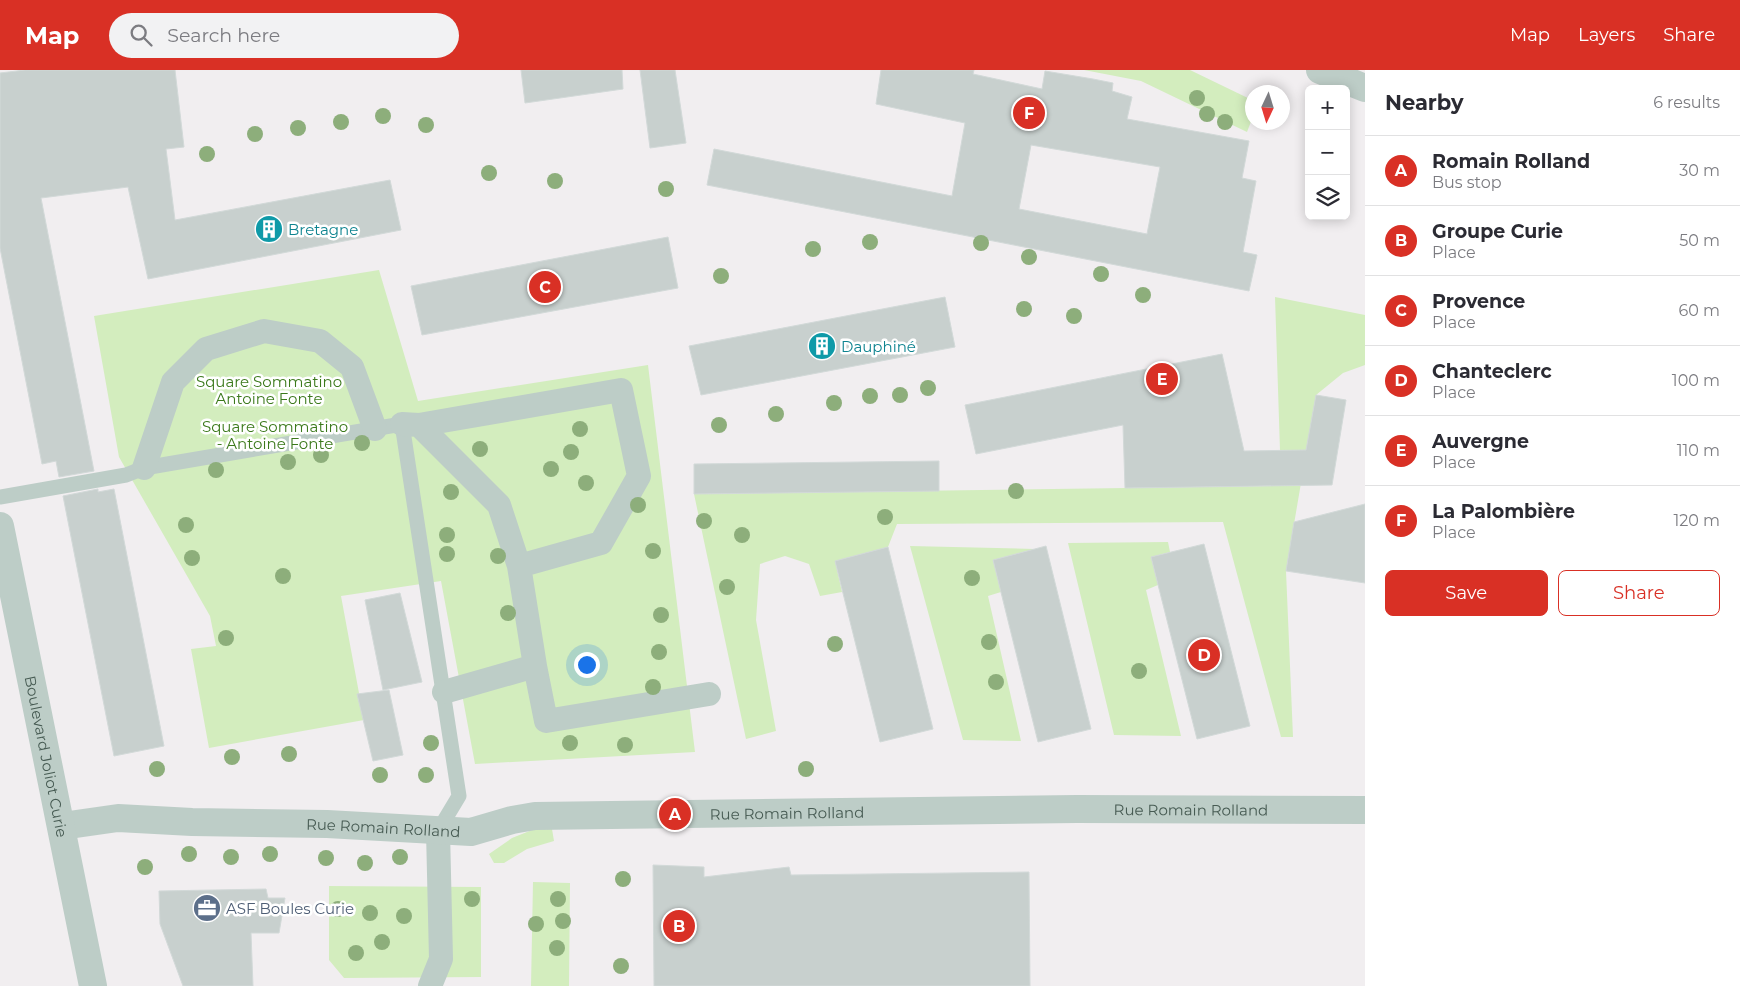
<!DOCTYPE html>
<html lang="en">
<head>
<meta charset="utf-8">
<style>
	body { margin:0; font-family:Montserrat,sans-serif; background:#f2f2f3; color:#2b2b33 }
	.controls { position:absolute; right:15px; top:15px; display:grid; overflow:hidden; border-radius:8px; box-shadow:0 2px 12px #0003 }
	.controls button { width:45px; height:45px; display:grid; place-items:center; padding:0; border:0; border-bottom:1px solid #e1e1e2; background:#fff; color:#2b2b33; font:25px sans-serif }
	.compass { position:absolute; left:1245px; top:15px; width:45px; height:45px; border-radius:50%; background:#fff; box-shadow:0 2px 12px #0003; rotate:184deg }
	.you { position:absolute; left:586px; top:594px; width:18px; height:18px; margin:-12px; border:4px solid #fff; border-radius:50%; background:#1a73e8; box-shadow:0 0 0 8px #1a73e833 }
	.badge { display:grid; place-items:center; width:32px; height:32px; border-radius:50%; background:#d93025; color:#fff; font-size:16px; font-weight:700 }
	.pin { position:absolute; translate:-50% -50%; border:2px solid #fff; box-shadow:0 1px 5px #0006 }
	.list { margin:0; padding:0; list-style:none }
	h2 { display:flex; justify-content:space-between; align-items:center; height:65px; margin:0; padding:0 20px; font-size:21px }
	h2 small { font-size:16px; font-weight:400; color:#7c7c81 }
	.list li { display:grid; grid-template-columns:32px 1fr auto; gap:15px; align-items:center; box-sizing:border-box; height:70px; padding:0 20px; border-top:1px solid #e1e1e2 }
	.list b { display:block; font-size:19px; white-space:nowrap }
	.list p { margin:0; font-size:16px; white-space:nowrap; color:#7c7c81 }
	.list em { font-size:16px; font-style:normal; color:#7c7c81 }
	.actions { display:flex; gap:10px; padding:15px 20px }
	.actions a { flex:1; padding:11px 0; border:1px solid #d93025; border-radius:8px; text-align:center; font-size:18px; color:#d93025 }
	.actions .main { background:#d93025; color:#fff }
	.icon { flex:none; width:28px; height:28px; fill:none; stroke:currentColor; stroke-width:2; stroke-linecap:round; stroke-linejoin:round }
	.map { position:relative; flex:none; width:1365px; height:916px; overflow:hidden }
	header { display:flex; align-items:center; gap:30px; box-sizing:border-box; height:70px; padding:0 25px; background:#d93025; color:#fff }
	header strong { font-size:24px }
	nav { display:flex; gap:28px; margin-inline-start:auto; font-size:18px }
	.search { width:350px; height:45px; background:#f2f2f3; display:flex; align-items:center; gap:12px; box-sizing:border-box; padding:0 18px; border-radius:28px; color:#7c7c81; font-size:19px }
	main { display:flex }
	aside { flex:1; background:#fff }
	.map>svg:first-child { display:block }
</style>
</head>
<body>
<header>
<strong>Map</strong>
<div class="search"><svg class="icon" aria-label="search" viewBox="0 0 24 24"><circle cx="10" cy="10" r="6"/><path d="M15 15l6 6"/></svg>Search here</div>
<nav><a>Map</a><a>Layers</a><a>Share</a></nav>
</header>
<main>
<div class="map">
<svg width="1365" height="916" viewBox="0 0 1365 916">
	<rect width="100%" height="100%" fill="#f1eef0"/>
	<path fill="#d3edbe" d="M1084,0H1190L1252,30V49L1247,62L1141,11Z
		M379,200L418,331L648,295L695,682L475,694L441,511L341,526L364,650L209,678L191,579L216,576L210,546L119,387L94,246Z
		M1275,227L1365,245V295L1343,303L1316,325L1286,501L1293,667H1281L1223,452L897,454L888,477L835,491L842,522L820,526L809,494L785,486L760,494L756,550L776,661L746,669L694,424L1272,416L1281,411Z
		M1168,472L1170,482L1151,487L1158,515L1146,520L1181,666L1114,665L1068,473Z
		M910,476L1035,479L993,490L1001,522L988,526L1021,671L963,670Z
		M537,758L552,759L554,771L527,779L504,793H494L489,784L512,768Z
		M533,812L570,813L569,916H531Z
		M329,816L481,817V907L344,908L329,890Z"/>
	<path fill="#c8d0ce" stroke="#d2d9d8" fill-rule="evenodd" d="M25,0H175L184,77L166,79L175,150L390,110L401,160L148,209L128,117L41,128L94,401L59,407L56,391L42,394L0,178V3Z
		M521,0H622L623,19L525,33Z
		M640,0H675L686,73L650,78Z
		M881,0H974L973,4L1042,19L1045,1L1093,9L1113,13L1112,21L1132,27L1127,49L1249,71L1242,108L1256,111L1243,182L1257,185L1249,221L707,115L714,79L952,126L965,53L876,34ZM1031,75L1160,97L1147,164L1019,139Z
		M668,167L678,218L422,265L411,216Z
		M945,227L955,277L701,325L689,276Z
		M1222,284L1244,381L1306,380L1316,325L1346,330L1332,415L1125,418L1123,355L976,384L965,335Z
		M939,391V421L694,424V394Z
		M98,419V422L114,419L164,676L114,686L63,426Z
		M1365,434V513L1286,501L1294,452Z
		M1204,474L1250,656L1197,669L1151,487Z
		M1046,476L1091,659L1038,672L993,490Z
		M888,477L933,659L880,672L835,491Z
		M400,523L422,612L383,620L365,530Z
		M389,620L403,685L373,691L357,624Z
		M653,795L704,797V807L789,797L791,805L1029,802L1030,916H654Z
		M266,819L268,828H285L279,863H251L253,916H183L160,854L159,821Z"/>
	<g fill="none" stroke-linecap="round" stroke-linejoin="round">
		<path stroke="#bdcdc7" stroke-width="15" d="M0,427L126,405L144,398L402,354L459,726L438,761"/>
		<path stroke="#bdcdc7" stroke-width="24" d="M402,354L419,355L499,435L519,496
			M419,355L621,320L639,406L601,473L519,496L535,596L444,622
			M144,398L173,312L206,279L264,261L320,271L352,297L375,359
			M535,596L546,651L709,624
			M430,916L441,889L438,761"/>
		<g stroke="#bdcdc7" stroke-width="28">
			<path d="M1320,0L1365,18"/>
			<path id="s1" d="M62,756L118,748L192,752L327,754L471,762L512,750L535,746L1077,739L1365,740"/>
		</g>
		<path stroke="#bdcdc7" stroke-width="28" id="s2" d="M0,456L93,916"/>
	</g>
	<g fill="#8dae7b">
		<circle cx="1197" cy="28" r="8"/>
		<circle cx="1207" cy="44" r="8"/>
		<circle cx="383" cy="46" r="8"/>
		<circle cx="341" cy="52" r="8"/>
		<circle cx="1225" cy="52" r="8"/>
		<circle cx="426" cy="55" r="8"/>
		<circle cx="298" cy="58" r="8"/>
		<circle cx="255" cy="64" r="8"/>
		<circle cx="207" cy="84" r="8"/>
		<circle cx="489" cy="103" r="8"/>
		<circle cx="555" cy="111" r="8"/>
		<circle cx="666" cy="119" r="8"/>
		<circle cx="870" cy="172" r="8"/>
		<circle cx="981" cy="173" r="8"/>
		<circle cx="813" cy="179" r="8"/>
		<circle cx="1029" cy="187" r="8"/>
		<circle cx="1101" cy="204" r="8"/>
		<circle cx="721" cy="206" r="8"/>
		<circle cx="1143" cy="225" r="8"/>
		<circle cx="1024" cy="239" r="8"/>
		<circle cx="1074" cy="246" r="8"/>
		<circle cx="928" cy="318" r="8"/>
		<circle cx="900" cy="325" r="8"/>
		<circle cx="870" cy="326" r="8"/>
		<circle cx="834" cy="333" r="8"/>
		<circle cx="776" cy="344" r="8"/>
		<circle cx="719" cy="355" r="8"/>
		<circle cx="580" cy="359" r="8"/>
		<circle cx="362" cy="373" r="8"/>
		<circle cx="480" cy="379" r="8"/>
		<circle cx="571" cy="382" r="8"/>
		<circle cx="321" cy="385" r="8"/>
		<circle cx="288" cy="392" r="8"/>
		<circle cx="551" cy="399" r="8"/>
		<circle cx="216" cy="400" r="8"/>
		<circle cx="586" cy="413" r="8"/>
		<circle cx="1016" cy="421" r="8"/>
		<circle cx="451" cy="422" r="8"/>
		<circle cx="638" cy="435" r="8"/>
		<circle cx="885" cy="447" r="8"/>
		<circle cx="704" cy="451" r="8"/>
		<circle cx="186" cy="455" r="8"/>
		<circle cx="447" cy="465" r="8"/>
		<circle cx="742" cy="465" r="8"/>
		<circle cx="653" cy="481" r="8"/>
		<circle cx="447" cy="484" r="8"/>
		<circle cx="498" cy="486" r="8"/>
		<circle cx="192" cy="488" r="8"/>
		<circle cx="283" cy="506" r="8"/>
		<circle cx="972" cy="508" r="8"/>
		<circle cx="727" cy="517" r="8"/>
		<circle cx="508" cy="543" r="8"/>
		<circle cx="661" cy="545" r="8"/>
		<circle cx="226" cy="568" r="8"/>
		<circle cx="989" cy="572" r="8"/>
		<circle cx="835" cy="574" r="8"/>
		<circle cx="659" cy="582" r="8"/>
		<circle cx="1139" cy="601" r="8"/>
		<circle cx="996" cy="612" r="8"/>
		<circle cx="653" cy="617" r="8"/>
		<circle cx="431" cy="673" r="8"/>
		<circle cx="570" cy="673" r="8"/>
		<circle cx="625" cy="675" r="8"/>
		<circle cx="289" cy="684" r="8"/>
		<circle cx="232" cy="687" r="8"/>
		<circle cx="157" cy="699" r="8"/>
		<circle cx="806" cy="699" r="8"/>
		<circle cx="380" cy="705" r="8"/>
		<circle cx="426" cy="705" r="8"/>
		<circle cx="189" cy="784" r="8"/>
		<circle cx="270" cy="784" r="8"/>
		<circle cx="231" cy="787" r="8"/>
		<circle cx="400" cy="787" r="8"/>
		<circle cx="326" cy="788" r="8"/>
		<circle cx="365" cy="793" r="8"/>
		<circle cx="145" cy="797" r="8"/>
		<circle cx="623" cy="809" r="8"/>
		<circle cx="472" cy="829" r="8"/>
		<circle cx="558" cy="829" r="8"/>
		<circle cx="338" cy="839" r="8"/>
		<circle cx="370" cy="843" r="8"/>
		<circle cx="404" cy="846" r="8"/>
		<circle cx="563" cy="851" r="8"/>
		<circle cx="536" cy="854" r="8"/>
		<circle cx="382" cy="872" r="8"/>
		<circle cx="557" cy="878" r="8"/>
		<circle cx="356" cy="883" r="8"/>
		<circle cx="621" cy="896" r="8"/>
	</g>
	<defs>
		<symbol id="building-disc" viewBox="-11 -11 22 22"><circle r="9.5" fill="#0f9aa8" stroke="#fff"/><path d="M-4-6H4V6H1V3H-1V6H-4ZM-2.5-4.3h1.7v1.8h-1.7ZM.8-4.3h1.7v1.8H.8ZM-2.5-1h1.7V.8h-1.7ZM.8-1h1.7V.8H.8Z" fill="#fff"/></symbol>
		<symbol id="office-disc" viewBox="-11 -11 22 22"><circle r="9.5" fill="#5c6f8a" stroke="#fff"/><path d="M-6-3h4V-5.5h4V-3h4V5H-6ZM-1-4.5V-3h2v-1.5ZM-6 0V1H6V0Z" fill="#fff"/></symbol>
	</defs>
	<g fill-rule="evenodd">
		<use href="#building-disc" x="253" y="143" width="32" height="32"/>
		<use href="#building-disc" x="806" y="260" width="32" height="32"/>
		<use href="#office-disc" x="191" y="822" width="32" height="32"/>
	</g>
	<g text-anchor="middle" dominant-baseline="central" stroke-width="5" stroke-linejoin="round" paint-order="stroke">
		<g font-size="15" fill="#0d838f" stroke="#fff" text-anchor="start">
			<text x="288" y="159">Bretagne</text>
			<text x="841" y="276">Dauphiné</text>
		</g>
		<g font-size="15" fill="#3b791b" stroke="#fff">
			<text x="269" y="311">Square Sommatino<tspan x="269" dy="17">Antoine Fonte</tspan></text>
			<text x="275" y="356">Square Sommatino<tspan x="275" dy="17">- Antoine Fonte</tspan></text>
		</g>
		<g font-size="15" fill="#475b53" stroke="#fff">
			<text stroke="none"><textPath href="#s2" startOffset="235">Boulevard Joliot Curie</textPath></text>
			<text stroke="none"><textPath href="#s1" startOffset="1132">Rue Romain Rolland</textPath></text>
			<text stroke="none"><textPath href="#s1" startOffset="728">Rue Romain Rolland</textPath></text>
			<text stroke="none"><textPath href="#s1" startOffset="322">Rue Romain Rolland</textPath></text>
		</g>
		<g font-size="15" fill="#4e5e75" stroke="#fff" text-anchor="start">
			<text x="226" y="838">ASF Boules Curie</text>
		</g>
	</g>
</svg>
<div class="controls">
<button>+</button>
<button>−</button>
<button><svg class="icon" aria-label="layers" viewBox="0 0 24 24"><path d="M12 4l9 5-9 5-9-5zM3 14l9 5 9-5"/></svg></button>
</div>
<svg class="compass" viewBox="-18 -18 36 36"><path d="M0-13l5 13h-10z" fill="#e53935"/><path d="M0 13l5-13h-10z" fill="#7c7c81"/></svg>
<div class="you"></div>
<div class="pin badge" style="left:675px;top:744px">A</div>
<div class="pin badge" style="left:679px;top:856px">B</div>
<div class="pin badge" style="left:545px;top:217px">C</div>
<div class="pin badge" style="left:1204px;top:585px">D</div>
<div class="pin badge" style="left:1162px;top:309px">E</div>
<div class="pin badge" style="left:1029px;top:43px">F</div>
</div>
<aside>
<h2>Nearby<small>6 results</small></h2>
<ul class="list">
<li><span class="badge">A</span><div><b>Romain Rolland</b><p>Bus stop</p></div><em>30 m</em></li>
<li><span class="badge">B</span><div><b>Groupe Curie</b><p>Place</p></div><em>50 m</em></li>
<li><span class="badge">C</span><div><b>Provence</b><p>Place</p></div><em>60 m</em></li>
<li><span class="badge">D</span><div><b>Chanteclerc</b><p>Place</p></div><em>100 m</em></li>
<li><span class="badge">E</span><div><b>Auvergne</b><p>Place</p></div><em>110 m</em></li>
<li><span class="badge">F</span><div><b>La Palombière</b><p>Place</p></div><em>120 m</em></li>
</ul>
<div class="actions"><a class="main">Save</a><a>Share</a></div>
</aside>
</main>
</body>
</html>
